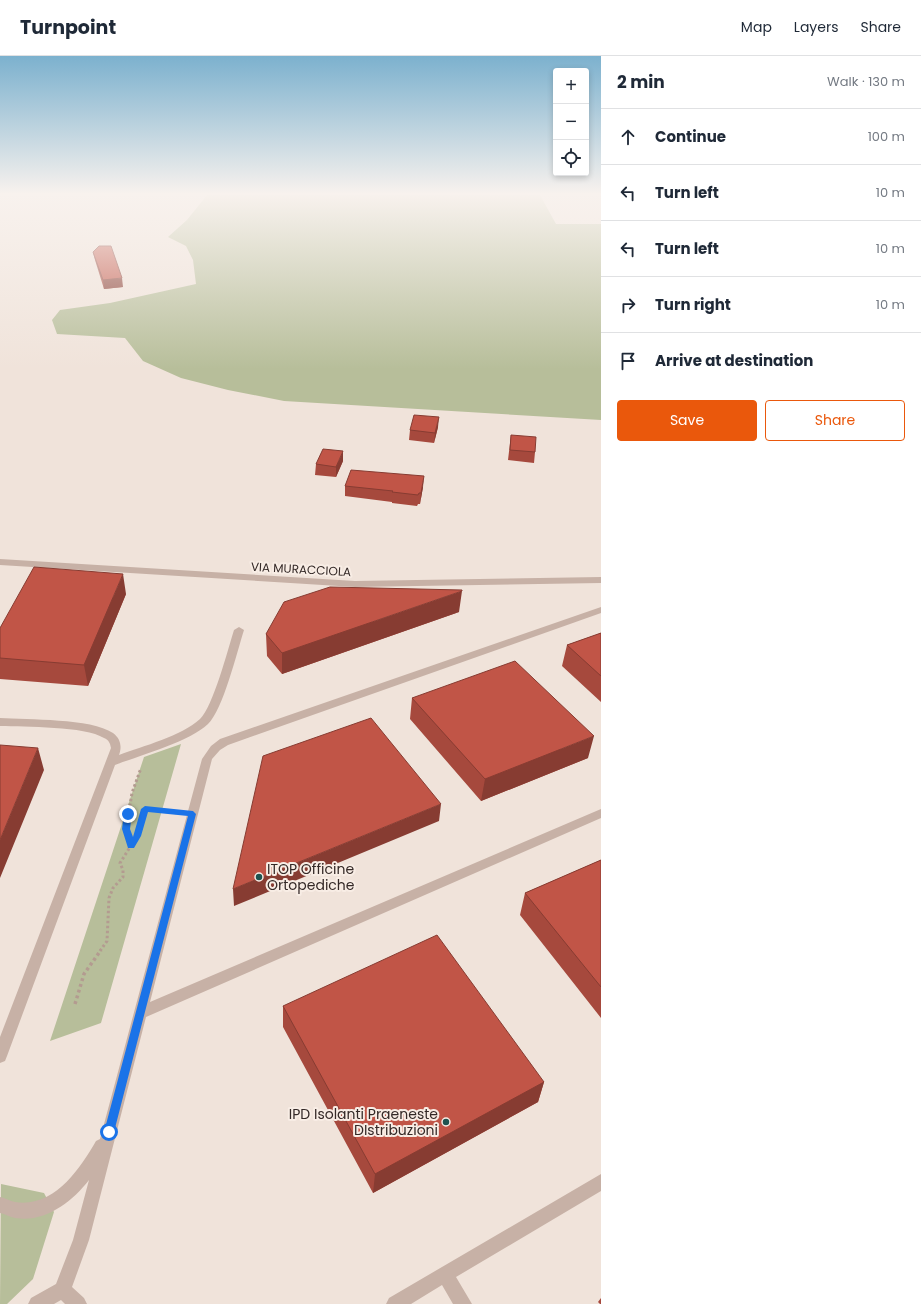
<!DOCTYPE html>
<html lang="en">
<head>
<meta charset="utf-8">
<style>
	body { margin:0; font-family:Poppins,sans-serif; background:#f2f2f3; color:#1f2937 }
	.controls { position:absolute; right:12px; top:12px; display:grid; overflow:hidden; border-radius:4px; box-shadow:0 2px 6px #0003 }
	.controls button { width:36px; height:36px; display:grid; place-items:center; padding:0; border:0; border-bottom:1px solid #e0e1e3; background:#fff; color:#1f2937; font:20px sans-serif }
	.stop { position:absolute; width:12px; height:12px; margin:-9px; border:3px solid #1a73e8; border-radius:50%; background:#fff }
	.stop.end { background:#1a73e8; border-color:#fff; box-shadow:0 1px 4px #0008 }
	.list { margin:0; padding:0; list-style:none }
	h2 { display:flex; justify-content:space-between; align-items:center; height:52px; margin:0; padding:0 16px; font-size:17px }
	h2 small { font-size:13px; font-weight:400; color:#747a83 }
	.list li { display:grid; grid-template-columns:26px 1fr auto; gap:12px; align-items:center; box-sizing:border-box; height:56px; padding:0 16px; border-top:1px solid #e0e1e3 }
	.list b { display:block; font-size:15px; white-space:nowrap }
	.list em { font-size:13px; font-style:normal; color:#747a83 }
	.actions { display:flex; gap:8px; padding:12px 16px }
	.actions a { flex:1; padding:9px 0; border:1px solid #ea580c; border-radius:4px; text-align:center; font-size:14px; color:#ea580c }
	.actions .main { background:#ea580c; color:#fff }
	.icon { flex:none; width:22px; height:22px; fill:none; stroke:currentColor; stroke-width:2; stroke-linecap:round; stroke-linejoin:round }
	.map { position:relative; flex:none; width:601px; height:1248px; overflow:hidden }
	header { display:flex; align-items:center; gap:24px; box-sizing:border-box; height:56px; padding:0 20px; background:#fff; border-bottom:1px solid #e0e1e3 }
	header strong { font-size:19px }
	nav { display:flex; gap:22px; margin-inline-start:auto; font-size:14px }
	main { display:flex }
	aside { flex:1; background:#fff }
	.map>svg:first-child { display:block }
</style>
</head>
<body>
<header>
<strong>Turnpoint</strong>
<nav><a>Map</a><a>Layers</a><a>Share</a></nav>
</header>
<main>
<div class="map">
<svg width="601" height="1248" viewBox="0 0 601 1248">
	<rect width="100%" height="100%" fill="#f0e3da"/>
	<path fill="#b7be9a" d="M207,139H540L556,168H601V364L284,345L228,334L181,322L143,305L125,282L57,278L52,264L60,254L110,247L196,228L193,204L186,190L168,181L187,164Z
		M181,688L101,967L50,985L144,701Z
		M1,1128L44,1137L54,1156L33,1223L7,1248H0Z"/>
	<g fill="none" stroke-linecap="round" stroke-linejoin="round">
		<path stroke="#b39b90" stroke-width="3" stroke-dasharray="2.5 2.5" stroke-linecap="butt" d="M131,789L126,773L132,737L141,712
			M100,895L107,885L109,842L113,832L123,821V814L120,807L137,780L145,753L178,757"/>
		<path stroke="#b39b90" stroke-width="3.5" stroke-dasharray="3 3" stroke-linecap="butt" d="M75,948L84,918L101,894"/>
		<path fill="#c7b1a6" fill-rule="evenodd" d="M601,551V557L228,689L220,694L212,703L150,946L601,753V762L146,961L89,1184L72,1231L84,1242L87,1248H65L61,1244L54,1248H28L31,1242L56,1228L73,1184L89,1124C72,1146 45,1167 15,1162C10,1161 5,1158 0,1157V1141C5,1142 10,1145 15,1146C54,1152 79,1114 96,1085L100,1083L202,703L211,690L220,683Z
			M239,571L244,574C237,596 223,654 208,668C189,686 141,699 115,709L7,1000L5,1005L0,1007V981L111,692C110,687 109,684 104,682C85,670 25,671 0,670V662C28,664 91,662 113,677C121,683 122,691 119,699C143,690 182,680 200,663C213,651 228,593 234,574Z
			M601,1118V1135L456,1221L472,1248H453L442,1229L411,1248H386L389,1242Z"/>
		<path fill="#c7b1a6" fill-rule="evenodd" d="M0,503L355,525L601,521V527L355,531L0,509Z"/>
	</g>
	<path fill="#a6493d" d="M93,196L123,231L104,233L95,204Z
		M438,371L434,387L409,384L410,374Z
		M511,379L535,396L534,407L508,404Z
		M343,405L336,421L315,419L316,408Z
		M345,430L423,431L420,448H418L417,450L392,447V446L345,440Z
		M126,538L88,630L0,623V572Z
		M459,556L282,618L267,600L266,578Z
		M601,577V646L562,610L567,589Z
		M412,642L588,702L481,745L410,663Z
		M601,804V962L520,859L525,837Z
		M283,950L544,1026L538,1046L373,1137L283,971Z
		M601,1242V1248H600L598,1246Z"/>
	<path fill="#873c32" d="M122,222L123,231L104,233L103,224Z
		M439,361L438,371L434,387L435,377Z
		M343,395V405L336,421V411Z
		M424,420L423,431L420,448L421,437Z
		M123,518L126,538L88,630L84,609Z
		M462,535L459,556L282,618V597Z
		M594,680L588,702L481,745L485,723Z
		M38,692L44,714L0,822V784Z
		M441,748L439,765L234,850L233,833Z
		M544,1026L538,1046L373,1137L375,1118Z"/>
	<path fill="#c15547" stroke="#873c32" d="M99,190H111L122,222L103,224L93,196Z
		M414,359L439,361L435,377L410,374Z
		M511,379L536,381L535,396L510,394Z
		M323,393L343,395L336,411L316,408Z
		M351,414L424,420L421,437H419L418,439L392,436L393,435L345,430Z
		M34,511L123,518L84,609L0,602V572Z
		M330,531L462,534V535L282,597L266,578L284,546Z
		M601,577V620L567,589Z
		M515,605L594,680L485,723L412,642Z
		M371,662L441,748L233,833L263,700Z
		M0,689L38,692L0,784Z
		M601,804V931L525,837Z
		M437,879L544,1026L375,1118L283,950Z"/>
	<linearGradient id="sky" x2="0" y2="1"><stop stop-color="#7cb1ce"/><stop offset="0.44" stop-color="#f8f2ee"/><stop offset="1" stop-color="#f8f2ee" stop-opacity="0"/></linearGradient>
	<rect width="601" height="313" fill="url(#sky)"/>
	<path fill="#1a73e8" d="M145,750L193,755L196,758L114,1076L112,1080L109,1081L105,1080L104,1076L188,760L148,756L141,780L134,792H128L122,773L124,758L128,755L132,758L130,773L133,781L141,753Z"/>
	<g fill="#1e5350" stroke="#f8ede5" stroke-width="1.5">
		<circle cx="259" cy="821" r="4"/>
		<circle cx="446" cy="1066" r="4"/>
	</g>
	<g text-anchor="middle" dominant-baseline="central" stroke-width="4" stroke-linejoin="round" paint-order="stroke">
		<g font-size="12" fill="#342927" stroke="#f8ede5">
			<text transform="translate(301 513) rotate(3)">VIA MURACCIOLA</text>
		</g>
		<g font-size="14" fill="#342927" stroke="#f8ede5" text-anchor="start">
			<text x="267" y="813">ITOP Officine<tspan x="267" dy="16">Ortopediche</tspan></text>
			<text x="438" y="1058" text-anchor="end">IPD Isolanti Praeneste<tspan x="438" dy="16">DIstribuzioni</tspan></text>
		</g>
	</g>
</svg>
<div class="controls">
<button>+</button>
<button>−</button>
<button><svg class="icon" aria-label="locate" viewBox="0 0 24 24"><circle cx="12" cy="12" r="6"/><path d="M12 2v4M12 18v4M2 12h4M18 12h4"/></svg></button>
</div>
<div class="stop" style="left:109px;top:1076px"></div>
<div class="stop end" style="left:128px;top:758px"></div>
</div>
<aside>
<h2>2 min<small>Walk · 130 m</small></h2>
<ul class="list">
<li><svg class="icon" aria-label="ahead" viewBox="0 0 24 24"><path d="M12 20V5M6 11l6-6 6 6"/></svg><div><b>Continue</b></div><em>100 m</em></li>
<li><svg class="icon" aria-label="left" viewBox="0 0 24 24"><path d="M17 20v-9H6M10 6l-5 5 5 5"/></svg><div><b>Turn left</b></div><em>10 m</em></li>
<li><svg class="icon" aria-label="left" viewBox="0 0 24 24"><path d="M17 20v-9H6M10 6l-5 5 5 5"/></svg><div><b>Turn left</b></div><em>10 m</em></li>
<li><svg class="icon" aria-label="right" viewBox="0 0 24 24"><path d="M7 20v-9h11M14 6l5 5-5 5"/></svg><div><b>Turn right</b></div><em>10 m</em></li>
<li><svg class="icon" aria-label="arrive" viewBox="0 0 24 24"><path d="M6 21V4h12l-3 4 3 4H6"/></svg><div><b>Arrive at destination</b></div></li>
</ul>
<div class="actions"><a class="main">Save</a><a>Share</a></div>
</aside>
</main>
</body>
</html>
